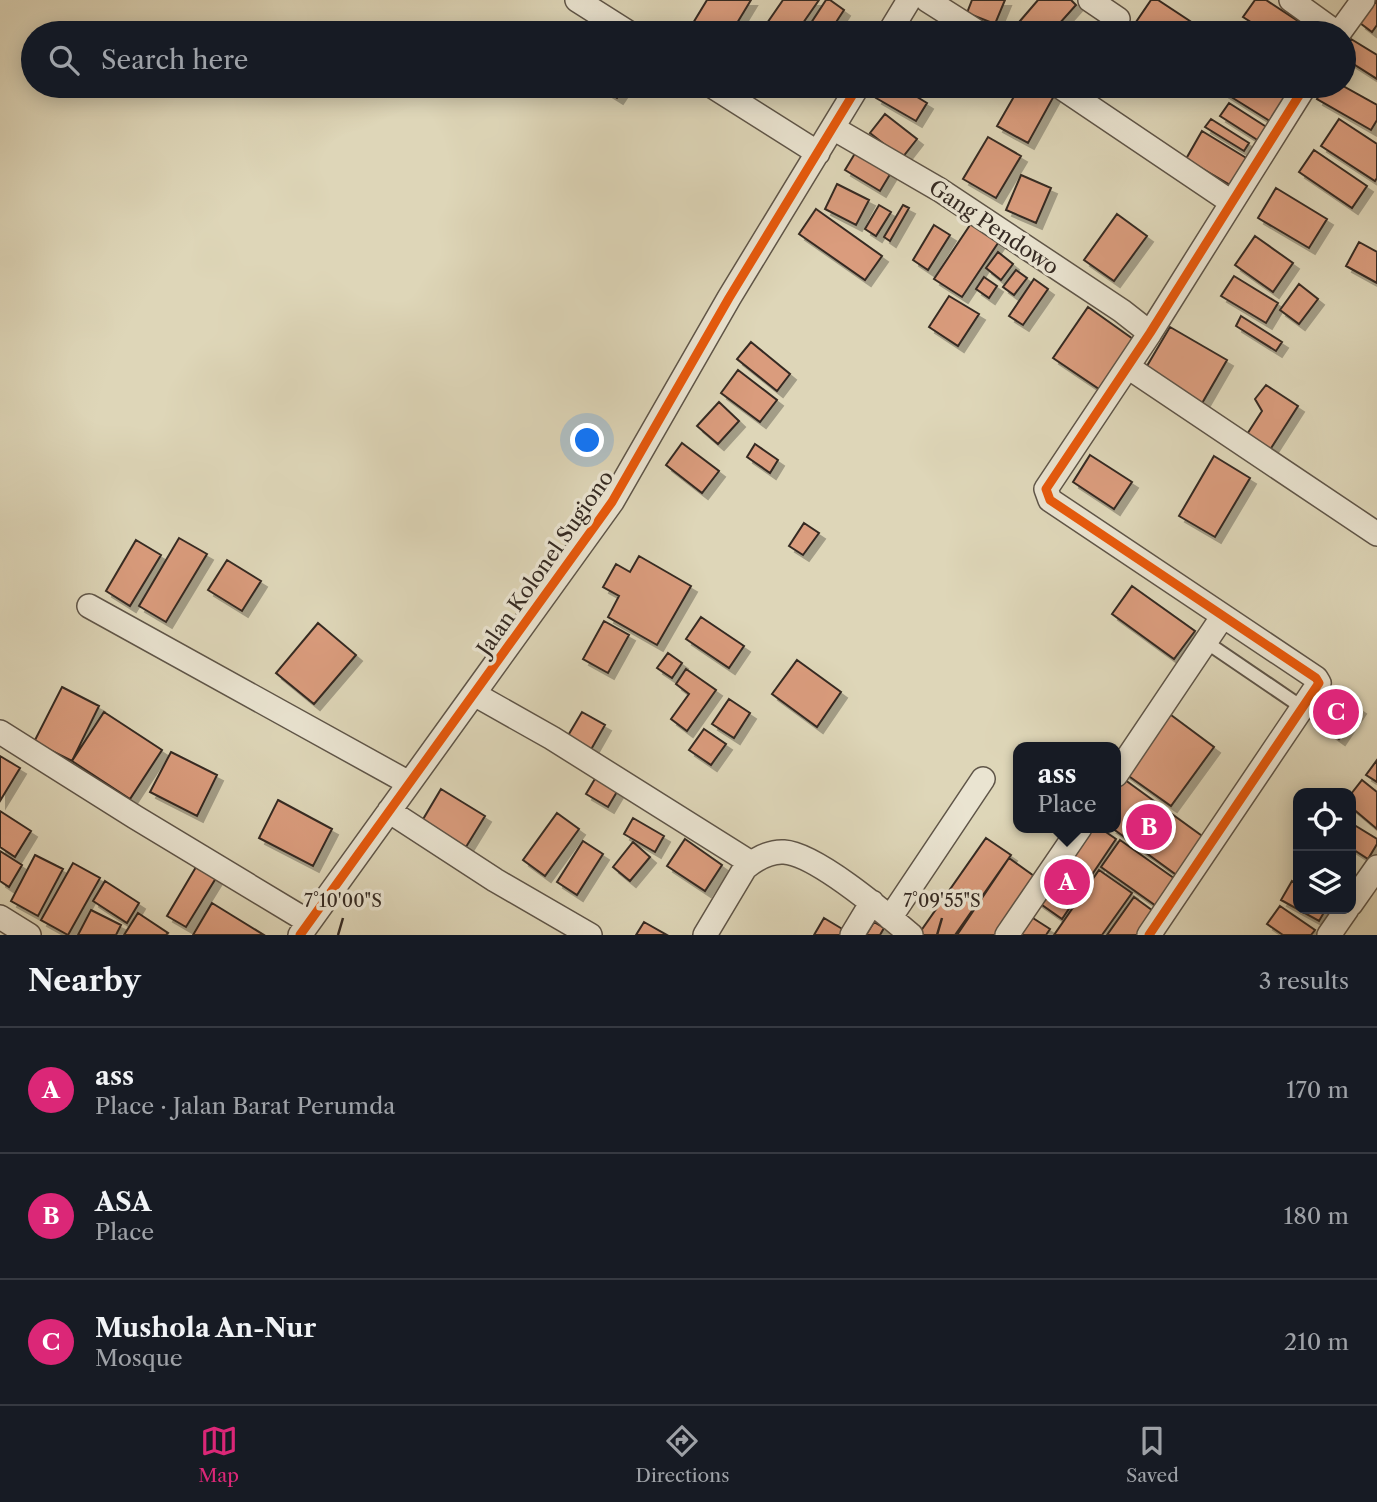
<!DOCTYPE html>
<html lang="en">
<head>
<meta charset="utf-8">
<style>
	body { margin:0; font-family:"Libre Caslon Text",serif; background:#242831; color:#f1f3f6 }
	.controls { position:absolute; right:21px; bottom:21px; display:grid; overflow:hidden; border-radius:14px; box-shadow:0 4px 18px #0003 }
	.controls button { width:63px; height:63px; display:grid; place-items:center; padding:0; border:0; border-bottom:2px solid #363941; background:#171b24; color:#f1f3f6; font:35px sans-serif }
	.you { position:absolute; left:588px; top:441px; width:24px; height:24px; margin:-18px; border:5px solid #fff; border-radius:50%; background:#1a73e8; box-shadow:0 0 0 10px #1a73e833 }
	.badge { display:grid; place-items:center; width:46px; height:46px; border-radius:50%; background:#db2777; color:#fff; font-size:23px; font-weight:700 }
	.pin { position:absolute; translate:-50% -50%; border:4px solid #fff; box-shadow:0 2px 7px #0006 }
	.popup { position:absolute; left:1013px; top:742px; width:108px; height:91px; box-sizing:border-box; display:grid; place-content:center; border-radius:14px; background:#171b24; filter:drop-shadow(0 2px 5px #0005); font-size:23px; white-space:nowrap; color:#9ea1a6 }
	.popup b { font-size:26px; color:#f1f3f6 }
	.popup::after { content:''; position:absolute; left:50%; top:100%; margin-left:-14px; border:14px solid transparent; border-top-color:#171b24 }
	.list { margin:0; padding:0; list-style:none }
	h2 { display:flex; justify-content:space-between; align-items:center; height:91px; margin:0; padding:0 28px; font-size:30px }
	h2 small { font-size:23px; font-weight:400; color:#9ea1a6 }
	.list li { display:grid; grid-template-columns:46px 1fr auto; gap:21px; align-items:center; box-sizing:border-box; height:126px; padding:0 28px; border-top:2px solid #363941 }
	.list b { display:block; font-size:26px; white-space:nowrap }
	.list p { margin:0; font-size:23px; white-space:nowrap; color:#9ea1a6 }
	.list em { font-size:23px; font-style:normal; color:#9ea1a6 }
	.icon { flex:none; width:38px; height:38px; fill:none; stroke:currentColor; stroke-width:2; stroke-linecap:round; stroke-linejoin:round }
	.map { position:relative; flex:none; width:1377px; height:935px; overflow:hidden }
	.search { position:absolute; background:#171b24; box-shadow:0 4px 18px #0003; left:21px; right:21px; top:21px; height:77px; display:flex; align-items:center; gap:18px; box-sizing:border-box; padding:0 24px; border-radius:38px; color:#9ea1a6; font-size:26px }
	.sheet { height:469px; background:#171b24 }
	nav { display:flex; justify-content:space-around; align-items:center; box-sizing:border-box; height:98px; border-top:2px solid #363941; background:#171b24; font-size:19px; color:#9ea1a6 }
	nav a { display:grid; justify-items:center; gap:4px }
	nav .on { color:#db2777 }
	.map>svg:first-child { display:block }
</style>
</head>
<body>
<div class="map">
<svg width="1377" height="935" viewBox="0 0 1377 935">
	<defs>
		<filter id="shadow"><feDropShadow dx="6" dy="6" stdDeviation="0" flood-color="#0004"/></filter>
	</defs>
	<rect width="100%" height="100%" fill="#ded6b8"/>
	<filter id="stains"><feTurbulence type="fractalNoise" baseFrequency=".00286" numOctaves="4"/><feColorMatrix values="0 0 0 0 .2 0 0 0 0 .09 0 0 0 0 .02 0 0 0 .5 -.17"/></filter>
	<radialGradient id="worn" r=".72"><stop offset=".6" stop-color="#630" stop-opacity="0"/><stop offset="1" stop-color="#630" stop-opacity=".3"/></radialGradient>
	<path fill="#da9c7d" stroke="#352a23" stroke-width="2" filter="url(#shadow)" d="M707,0H751L731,33H687Z
		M783,0H819L796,33H769L763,29Z
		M826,0H830L844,10L829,33L811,23Z
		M972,0H1005L995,24L967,13Z
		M1038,0H1071L1076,5L1051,33H1034L1020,21Z
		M1151,0H1158L1202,29L1199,33H1152L1136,22Z
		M1255,0H1266L1316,33H1268L1243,17Z
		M1377,0V25L1372,32L1360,23Z
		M1351,39L1377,55V79L1344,58V50Z
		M598,86H625L617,98Z
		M884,86H899L927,103L916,121L876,98Z
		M1020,86H1040L1055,94L1028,143L997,126Z
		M1222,86H1276L1290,94L1273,123L1220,90Z
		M1324,86H1343L1377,105V120L1371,130L1317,99Z
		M1229,103L1268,128L1259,141L1220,116Z
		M885,114L917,139L902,158L870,133Z
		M1211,119L1249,143L1244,151L1205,127Z
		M1339,119L1377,144V178L1375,181L1321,146Z
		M1202,131L1248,159L1232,186L1186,159Z
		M988,137L1021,156L996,198L963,179Z
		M857,150L892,171L880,191L845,170Z
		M1314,150L1367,186L1352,208L1299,172Z
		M1021,175L1051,188L1036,223L1006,210Z
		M837,184L869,200L856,225L825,209Z
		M1276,188L1327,219L1309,248L1258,218Z
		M879,205L891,212L876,236L865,229Z
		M903,205L909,208L890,241L884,237Z
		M816,209L882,256L865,280L799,234Z
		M1117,214L1147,236L1114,281L1084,260Z
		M972,222L1000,240L962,297L934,279Z
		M934,225L950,235L928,270L913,260Z
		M1255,236L1293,263L1273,292L1235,265Z
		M1359,242L1377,252V283L1346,266Z
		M998,252L1013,264L1001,280L986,268Z
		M1016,270L1027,278L1014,295L1003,287Z
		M1234,276L1278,303L1266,323L1221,296Z
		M984,277L997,286L989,298L976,289Z
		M1034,279L1048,289L1023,325L1009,316Z
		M1299,284L1318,299L1299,324L1280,310Z
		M949,296L979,314L958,346L929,327Z
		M1088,307L1133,339L1099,389L1053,358Z
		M1241,316L1282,342L1276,351L1236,326Z
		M1170,327L1227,360L1201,405L1144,371Z
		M751,342L790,374L777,391L737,359Z
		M738,370L777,400L760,422L721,393Z
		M1266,385L1298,406L1266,456L1244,439L1262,411L1255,399Z
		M719,402L739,421L718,444L697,426Z
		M682,443L719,471L702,493L666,465Z
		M755,444L778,460L770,473L747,457Z
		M1090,455L1132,482L1114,509L1073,482Z
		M1214,456L1250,478L1215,537L1179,516Z
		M804,523L819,533L803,555L789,546Z
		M179,538L207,554L166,622L139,606Z
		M136,540L161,555L130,606L106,591Z
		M639,556L691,586L657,645L608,617L619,596L603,587L616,564L630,572Z
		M227,560L261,581L242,611L208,590Z
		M1132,586L1195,631L1174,659L1112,614Z
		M701,617L744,646L729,668L686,639Z
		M604,621L629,635L608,673L583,659Z
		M318,623L356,655L314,704L276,673Z
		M668,653L682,663L672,678L657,668Z
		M797,660L841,692L817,727L772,694Z
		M686,669L716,690L687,731L671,719L689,694L676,684Z
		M62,687L99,706L72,761L34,742Z
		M1330,687L1360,708L1339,739L1308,717Z
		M729,699L750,713L734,738L712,724Z
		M104,712L162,750L130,799L72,761Z
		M582,712L605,725L589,753L566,739Z
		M1167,712L1214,747L1171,806L1123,772Z
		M704,729L726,744L711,765L689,750Z
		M171,752L217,775L197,816L150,792Z
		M0,756L20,768L0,801Z
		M1377,760V782L1366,775Z
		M596,777L618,790L608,807L586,794Z
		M1121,777L1209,841L1182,879L1112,828H1116V784Z
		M1362,780L1377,792V829L1351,807V794Z
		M441,789L485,816L466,847L422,821Z
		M278,800L332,829L313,866L259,838Z
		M0,811L31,831L15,857L0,847Z
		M557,813L579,829L545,876L523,860Z
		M633,818L664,836L655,852L624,834Z
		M1351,823L1377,839V844L1368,859L1351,848Z
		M1084,828H1100L1116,839L1062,919L1035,900Z
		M986,838L1011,855L955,935H918Z
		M685,839L722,865L705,891L667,866Z
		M1120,840L1178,881L1159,908L1101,867Z
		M583,841L603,854L577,895L557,882Z
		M633,842L650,857L630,881L613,867Z
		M0,851L22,865L9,887L0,881Z
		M35,855L63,869L38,916L11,901Z
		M1009,858L1041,881L1004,935H957Z
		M73,863L100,878L68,935L41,920Z
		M196,867L216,878L186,927L167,916Z
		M1099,870L1132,893L1102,935H1054Z
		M105,881L139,903L127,923L93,901Z
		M1292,881L1298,885V909H1326L1319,921L1281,900Z
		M1134,897L1160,916L1147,935H1107Z
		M212,903L264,935H193Z
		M1280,906L1315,930L1311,935H1283L1267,924Z
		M91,910L121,925L116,935H78Z
		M138,913L168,933L166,935H124Z
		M1025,913L1050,929L1046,935H1010Z
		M824,918L844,930L841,935H814Z
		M644,922L667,935H636Z
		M874,922L884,928L880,935H866Z"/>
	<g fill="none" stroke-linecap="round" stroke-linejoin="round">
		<defs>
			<path id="service" d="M1206,642L1303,708"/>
			<path id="minor" d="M577,0L629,33
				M927,0L979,33
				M1090,0L1118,19
				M1291,0L1337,33
				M889,33L909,0
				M1339,33L1363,0
				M712,86L818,153
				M1059,86L1231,202
				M833,128L940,190L1122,311L1150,333
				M1128,367L1377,534
				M89,606L409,783
				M474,694L552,738L751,863
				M0,732L135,817L309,922
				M1116,775L1223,616
				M389,811L495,880L590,935
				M1351,904L1377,867
				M0,917L29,935
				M890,918L983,779
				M300,935L612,502L729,298L858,86
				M705,935L745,868C756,859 769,851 784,852C816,854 885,913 911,935
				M852,935L872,902
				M1007,935L1080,828
				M1149,935L1319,683L1316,678L1050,500L1046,489L1150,333L1305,86
				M1329,935L1347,909"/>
		</defs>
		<use href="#service" stroke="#5f5548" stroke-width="16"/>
		<use href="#minor" stroke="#5f5548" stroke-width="26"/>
		<use href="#service" stroke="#eae4d1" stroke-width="12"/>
		<use href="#minor" stroke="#eae4d1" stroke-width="23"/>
		<defs>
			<path id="cycleway" d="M300,935L612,502L729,298L858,86
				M1149,935L1319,683L1316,678L1050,500L1046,489L1150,333L1305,86"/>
		</defs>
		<use href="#cycleway" stroke="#eae4d1" stroke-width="13"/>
		<use href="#cycleway" stroke="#e8590c" stroke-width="9"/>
	</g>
	<path fill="none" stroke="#352a23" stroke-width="2.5" d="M338,935L343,918M937,935L942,918"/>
	<g text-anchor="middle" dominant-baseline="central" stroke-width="7" stroke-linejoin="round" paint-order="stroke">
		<g font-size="21" fill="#352a23" stroke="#eae4d1">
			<text transform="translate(994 227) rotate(34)">Gang Pendowo</text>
			<text transform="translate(545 563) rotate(-55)">Jalan Kolonel Sugiono</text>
		</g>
	</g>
	<g font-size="18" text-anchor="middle" fill="#352a23" stroke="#eae4d1" stroke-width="7" stroke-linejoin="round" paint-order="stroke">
		<text x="343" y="907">7°10'00"S</text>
		<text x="942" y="907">7°09'55"S</text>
	</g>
	<rect width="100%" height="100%" filter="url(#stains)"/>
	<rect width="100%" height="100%" fill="url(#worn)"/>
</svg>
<div class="controls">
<button><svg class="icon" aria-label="locate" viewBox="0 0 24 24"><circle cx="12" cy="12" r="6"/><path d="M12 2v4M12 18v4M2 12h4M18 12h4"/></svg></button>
<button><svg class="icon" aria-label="layers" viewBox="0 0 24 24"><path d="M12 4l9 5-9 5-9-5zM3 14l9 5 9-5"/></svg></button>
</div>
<div class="you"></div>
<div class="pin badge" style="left:1067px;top:882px">A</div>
<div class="popup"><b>ass</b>Place</div>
<div class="pin badge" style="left:1149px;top:827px">B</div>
<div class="pin badge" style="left:1336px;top:712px">C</div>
<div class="search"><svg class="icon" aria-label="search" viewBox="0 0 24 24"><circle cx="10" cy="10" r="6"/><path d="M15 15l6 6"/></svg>Search here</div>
</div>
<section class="sheet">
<h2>Nearby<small>3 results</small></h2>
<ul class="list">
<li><span class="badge">A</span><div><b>ass</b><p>Place · Jalan Barat Perumda</p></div><em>170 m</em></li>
<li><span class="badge">B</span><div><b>ASA</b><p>Place</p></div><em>180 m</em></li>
<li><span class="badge">C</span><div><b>Mushola An-Nur</b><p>Mosque</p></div><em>210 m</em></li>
</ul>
</section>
<nav>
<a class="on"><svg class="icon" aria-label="map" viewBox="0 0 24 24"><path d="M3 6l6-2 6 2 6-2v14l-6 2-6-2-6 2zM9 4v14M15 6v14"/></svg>Map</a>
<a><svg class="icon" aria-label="directions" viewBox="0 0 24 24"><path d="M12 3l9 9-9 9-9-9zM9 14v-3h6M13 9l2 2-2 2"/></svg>Directions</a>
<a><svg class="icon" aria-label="saved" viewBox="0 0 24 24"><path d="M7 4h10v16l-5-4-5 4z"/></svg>Saved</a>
</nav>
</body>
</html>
